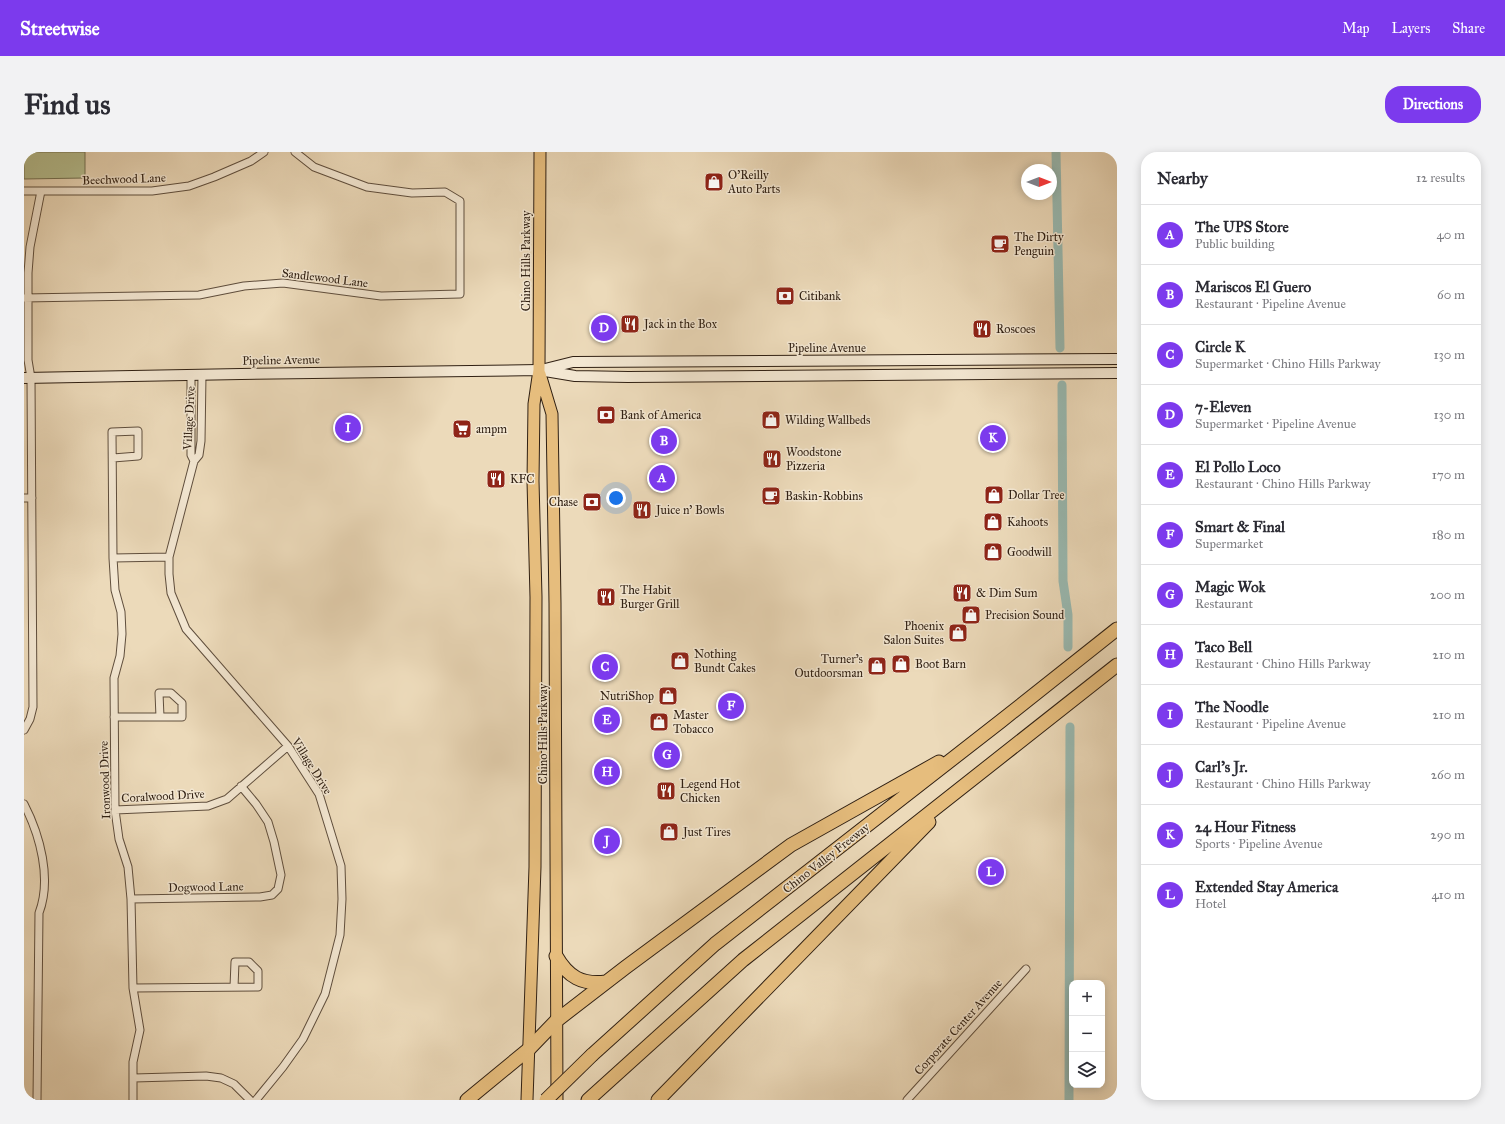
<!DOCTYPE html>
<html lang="en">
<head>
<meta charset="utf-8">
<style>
	body { margin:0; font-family:"IM FELL Great Primer",serif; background:#f2f2f3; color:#2b2b33 }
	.controls { position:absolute; right:12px; bottom:12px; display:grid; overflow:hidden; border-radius:8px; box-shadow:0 2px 10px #0003 }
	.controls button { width:36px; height:36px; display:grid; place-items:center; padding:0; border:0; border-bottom:1px solid #e1e1e2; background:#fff; color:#2b2b33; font:20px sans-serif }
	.compass { position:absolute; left:997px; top:12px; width:36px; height:36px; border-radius:50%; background:#fff; box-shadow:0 2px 10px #0003; rotate:90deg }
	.you { position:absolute; left:592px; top:346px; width:14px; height:14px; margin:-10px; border:3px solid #fff; border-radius:50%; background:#1a73e8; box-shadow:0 0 0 6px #1a73e833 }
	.badge { display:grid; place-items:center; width:26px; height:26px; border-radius:50%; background:#7c3aed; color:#fff; font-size:13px; font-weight:700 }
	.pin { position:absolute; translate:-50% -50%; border:2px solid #fff; box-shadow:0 1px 4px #0006 }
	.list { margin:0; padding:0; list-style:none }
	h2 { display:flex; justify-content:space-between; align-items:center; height:52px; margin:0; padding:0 16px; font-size:17px }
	h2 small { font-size:13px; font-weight:400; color:#7c7c81 }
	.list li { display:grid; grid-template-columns:26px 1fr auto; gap:12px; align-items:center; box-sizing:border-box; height:60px; padding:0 16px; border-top:1px solid #e1e1e2 }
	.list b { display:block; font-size:15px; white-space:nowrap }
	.list p { margin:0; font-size:13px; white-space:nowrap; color:#7c7c81 }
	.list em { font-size:13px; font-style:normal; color:#7c7c81 }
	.icon { flex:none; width:22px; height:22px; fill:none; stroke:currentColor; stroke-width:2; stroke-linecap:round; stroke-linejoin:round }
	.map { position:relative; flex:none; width:1093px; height:948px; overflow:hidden; border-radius:16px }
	header { display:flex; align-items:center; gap:24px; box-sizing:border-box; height:56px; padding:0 20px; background:#7c3aed; color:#fff }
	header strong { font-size:19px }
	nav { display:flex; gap:22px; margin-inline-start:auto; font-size:14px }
	.intro { display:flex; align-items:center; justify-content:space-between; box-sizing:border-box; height:96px; padding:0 24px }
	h1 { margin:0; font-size:28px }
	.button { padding:10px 18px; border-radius:16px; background:#7c3aed; color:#fff; font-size:14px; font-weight:700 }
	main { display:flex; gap:24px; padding:0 24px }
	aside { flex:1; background:#fff; border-radius:16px; box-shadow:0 2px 10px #0003 }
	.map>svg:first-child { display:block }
</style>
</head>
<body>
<header>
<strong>Streetwise</strong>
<nav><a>Map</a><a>Layers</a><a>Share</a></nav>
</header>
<div class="intro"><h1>Find us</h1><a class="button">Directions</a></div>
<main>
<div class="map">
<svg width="1093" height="948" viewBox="0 0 1093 948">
	<rect width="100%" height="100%" fill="#ecdaba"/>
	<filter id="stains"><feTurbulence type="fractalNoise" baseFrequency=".005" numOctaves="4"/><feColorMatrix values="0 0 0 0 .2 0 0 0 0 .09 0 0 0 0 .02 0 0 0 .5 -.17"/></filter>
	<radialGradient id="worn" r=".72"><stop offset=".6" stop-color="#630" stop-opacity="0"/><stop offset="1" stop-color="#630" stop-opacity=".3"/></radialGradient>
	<path fill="#b6c091" stroke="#737052" d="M0,0H61V26L0,27Z"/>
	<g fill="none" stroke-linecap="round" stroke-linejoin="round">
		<path stroke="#99bab2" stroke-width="9" d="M1032,0L1036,196
			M1038,233L1039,429L1044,463V495
			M1045,948L1046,575"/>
		<defs>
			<path id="minor" d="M0,39H128L165,34L190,25L227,9L240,0
				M0,146L175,143L220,134L259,131L357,144L436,142V49L421,40L388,41L343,35L290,15L271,0
				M167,223V303L170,309
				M178,223L177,289L175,303L170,309L145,405V422L147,441L162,477L264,594L295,642L317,714L318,747L316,783L301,842L279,887L259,915L232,948
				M89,306L114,304V279L88,280L89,406L91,438L97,460L98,482L96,504L90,526L91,658L95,687L104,715L107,747L109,836L116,878L109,910V948
				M0,346H8
				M89,406L145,405
				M90,565H158V551L147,541H135L136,565
				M0,578L6,567L9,555L7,226L4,208V121L6,95L17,39
				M0,652C16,683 28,727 15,761L13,948
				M91,658L184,654L203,647L264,594
				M107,747L236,745L248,743L254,737L257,723L250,690L244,670L232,652L217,634
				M109,836L234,835V819L225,810H211L210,835
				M110,926L182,924L197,926L210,932L226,948
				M883,948L1002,817"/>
			<path id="secondary" d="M521,217L549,210L1093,207
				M0,226L217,222L515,218L551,224L604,225L1093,221"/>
			<path id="primary" d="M516,222L528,262L531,451L533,948
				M503,948L511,715L512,445L509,329L510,252L515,218L516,0"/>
			<path id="motorway" d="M532,804C544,825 558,833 582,830
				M568,903L691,792L977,569L1093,477
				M443,948L505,897L532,869L602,815L767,693L915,610
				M564,948L719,808L1093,513
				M634,948L905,670"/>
		</defs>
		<use href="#minor" stroke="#5f4e3d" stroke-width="9"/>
		<use href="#secondary" stroke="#302013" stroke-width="12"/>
		<use href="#primary" stroke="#302013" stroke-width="13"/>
		<use href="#motorway" stroke="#302013" stroke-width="15"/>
		<use href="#minor" stroke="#f3e7d2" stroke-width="7"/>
		<use href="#secondary" stroke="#f3e7d2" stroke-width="10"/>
		<use href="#primary" stroke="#e6bd7d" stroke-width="11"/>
		<use href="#motorway" stroke="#e6bd7d" stroke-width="13"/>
		<defs>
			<path id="motorway-bridge" d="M522,948L568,903"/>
		</defs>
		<use href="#motorway-bridge" stroke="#302013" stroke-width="15" stroke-linecap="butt"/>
		<use href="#motorway-bridge" stroke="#e6bd7d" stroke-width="13"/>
	</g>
	<defs>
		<symbol id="shop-square" viewBox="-11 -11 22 22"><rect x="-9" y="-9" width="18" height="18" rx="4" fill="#8f2418" stroke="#f3e7d2"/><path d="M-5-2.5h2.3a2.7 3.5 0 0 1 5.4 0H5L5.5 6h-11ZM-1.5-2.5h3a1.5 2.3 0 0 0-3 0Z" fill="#fff"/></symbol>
		<symbol id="cafe-square" viewBox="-11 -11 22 22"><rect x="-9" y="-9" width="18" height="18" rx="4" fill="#8f2418" stroke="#f3e7d2"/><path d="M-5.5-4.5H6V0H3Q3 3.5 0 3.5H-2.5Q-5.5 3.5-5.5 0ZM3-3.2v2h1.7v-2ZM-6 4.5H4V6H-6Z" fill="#fff"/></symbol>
		<symbol id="bank-square" viewBox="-11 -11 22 22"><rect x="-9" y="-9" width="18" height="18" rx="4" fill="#8f2418" stroke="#f3e7d2"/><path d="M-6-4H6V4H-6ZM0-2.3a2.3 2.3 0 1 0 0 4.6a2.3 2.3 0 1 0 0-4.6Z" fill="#fff"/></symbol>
		<symbol id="restaurant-square" viewBox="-11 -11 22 22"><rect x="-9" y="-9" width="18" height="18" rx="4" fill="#8f2418" stroke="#f3e7d2"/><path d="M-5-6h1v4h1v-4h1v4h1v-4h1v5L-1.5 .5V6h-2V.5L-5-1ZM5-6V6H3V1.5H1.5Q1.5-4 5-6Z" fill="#fff"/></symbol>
		<symbol id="supermarket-square" viewBox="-11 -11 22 22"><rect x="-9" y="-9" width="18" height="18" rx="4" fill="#8f2418" stroke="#f3e7d2"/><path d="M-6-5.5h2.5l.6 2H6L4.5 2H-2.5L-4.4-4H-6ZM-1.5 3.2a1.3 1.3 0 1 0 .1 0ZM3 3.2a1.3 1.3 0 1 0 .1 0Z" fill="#fff"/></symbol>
	</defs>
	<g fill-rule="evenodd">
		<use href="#shop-square" x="679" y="19" width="22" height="22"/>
		<use href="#cafe-square" x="965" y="81" width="22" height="22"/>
		<use href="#bank-square" x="750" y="133" width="22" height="22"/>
		<use href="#restaurant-square" x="595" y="161" width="22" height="22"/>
		<use href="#restaurant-square" x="947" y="166" width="22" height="22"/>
		<use href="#bank-square" x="571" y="252" width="22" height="22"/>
		<use href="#shop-square" x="736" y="257" width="22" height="22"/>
		<use href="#supermarket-square" x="427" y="266" width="22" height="22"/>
		<use href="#restaurant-square" x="737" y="296" width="22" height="22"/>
		<use href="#restaurant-square" x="461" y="316" width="22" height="22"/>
		<use href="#shop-square" x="959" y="332" width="22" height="22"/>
		<use href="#cafe-square" x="736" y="333" width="22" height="22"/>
		<use href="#bank-square" x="557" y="339" width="22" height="22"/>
		<use href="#restaurant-square" x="607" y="347" width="22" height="22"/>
		<use href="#shop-square" x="958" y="359" width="22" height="22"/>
		<use href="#shop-square" x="958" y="389" width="22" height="22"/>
		<use href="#restaurant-square" x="927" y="430" width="22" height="22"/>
		<use href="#restaurant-square" x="571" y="434" width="22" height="22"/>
		<use href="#shop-square" x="936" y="452" width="22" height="22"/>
		<use href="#shop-square" x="923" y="470" width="22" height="22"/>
		<use href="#shop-square" x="645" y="498" width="22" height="22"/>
		<use href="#shop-square" x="866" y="501" width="22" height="22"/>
		<use href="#shop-square" x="842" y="503" width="22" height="22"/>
		<use href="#shop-square" x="633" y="533" width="22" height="22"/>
		<use href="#shop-square" x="624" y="559" width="22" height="22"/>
		<use href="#restaurant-square" x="631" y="628" width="22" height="22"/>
		<use href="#shop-square" x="634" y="669" width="22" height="22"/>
	</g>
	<g text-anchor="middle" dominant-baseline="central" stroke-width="3" stroke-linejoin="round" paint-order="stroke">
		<g font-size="12" fill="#302013" stroke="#f3e7d2" text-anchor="start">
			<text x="704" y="23">O'Reilly<tspan x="704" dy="14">Auto Parts</tspan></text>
			<text x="990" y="85">The Dirty<tspan x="990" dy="14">Penguin</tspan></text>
			<text x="775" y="144">Citibank</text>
			<text x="620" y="172">Jack in the Box</text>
			<text x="972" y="177">Roscoes</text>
			<text x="596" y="263">Bank of America</text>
			<text x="761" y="268">Wilding Wallbeds</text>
			<text x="452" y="277">ampm</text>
			<text x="762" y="300">Woodstone<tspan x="762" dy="14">Pizzeria</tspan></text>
			<text x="486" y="327">KFC</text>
			<text x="984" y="343">Dollar Tree</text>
			<text x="761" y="344">Baskin-Robbins</text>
			<text x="554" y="350" text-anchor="end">Chase</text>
			<text x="632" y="358">Juice n' Bowls</text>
			<text x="983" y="370">Kahoots</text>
			<text x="983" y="400">Goodwill</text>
			<text x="596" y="438">The Habit<tspan x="596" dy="14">Burger Grill</tspan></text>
			<text x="952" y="441">&amp; Dim Sum</text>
			<text x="961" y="463">Precision Sound</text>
			<text x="920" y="474" text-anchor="end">Phoenix<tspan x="920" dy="14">Salon Suites</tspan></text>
			<text x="670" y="502">Nothing<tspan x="670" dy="14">Bundt Cakes</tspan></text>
			<text x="839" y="507" text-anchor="end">Turner's<tspan x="839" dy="14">Outdoorsman</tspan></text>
			<text x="891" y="512">Boot Barn</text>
			<text x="630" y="544" text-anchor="end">NutriShop</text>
			<text x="649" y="563">Master<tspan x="649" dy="14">Tobacco</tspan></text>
			<text x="656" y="632">Legend Hot<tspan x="656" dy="14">Chicken</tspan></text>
			<text x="659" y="680">Just Tires</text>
		</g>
		<g font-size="12" fill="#302013" stroke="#f3e7d2">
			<text transform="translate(100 27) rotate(-2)">Beechwood Lane</text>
			<text transform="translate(502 109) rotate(-90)">Chino Hills Parkway</text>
			<text transform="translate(301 126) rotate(7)">Sandlewood Lane</text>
			<text x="803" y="196">Pipeline Avenue</text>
			<text transform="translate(257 208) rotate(-1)">Pipeline Avenue</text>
			<text transform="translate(165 266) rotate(-87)">Village Drive</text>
			<text transform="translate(519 582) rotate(-90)">Chino Hills Parkway</text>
			<text transform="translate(288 614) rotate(58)">Village Drive</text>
			<text transform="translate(81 628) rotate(-92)">Ironwood Drive</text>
			<text transform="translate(139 644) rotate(-3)">Coralwood Drive</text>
			<text transform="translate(802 706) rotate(-38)">Chino Valley Freeway</text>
			<text transform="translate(182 735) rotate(-1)">Dogwood Lane</text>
			<text transform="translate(934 875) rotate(-48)">Corporate Center Avenue</text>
		</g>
	</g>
	<rect width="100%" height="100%" filter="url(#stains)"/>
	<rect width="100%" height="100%" fill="url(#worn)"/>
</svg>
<div class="controls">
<button>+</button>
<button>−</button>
<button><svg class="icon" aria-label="layers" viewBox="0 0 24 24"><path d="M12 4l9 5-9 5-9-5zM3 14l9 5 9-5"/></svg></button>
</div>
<svg class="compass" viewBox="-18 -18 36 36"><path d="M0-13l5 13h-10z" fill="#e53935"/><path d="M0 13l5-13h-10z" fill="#7c7c81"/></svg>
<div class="you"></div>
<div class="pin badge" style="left:638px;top:326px">A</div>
<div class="pin badge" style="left:640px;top:289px">B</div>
<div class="pin badge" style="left:581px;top:515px">C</div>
<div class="pin badge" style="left:580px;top:176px">D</div>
<div class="pin badge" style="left:583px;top:568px">E</div>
<div class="pin badge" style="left:707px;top:554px">F</div>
<div class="pin badge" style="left:643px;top:603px">G</div>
<div class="pin badge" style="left:583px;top:620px">H</div>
<div class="pin badge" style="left:324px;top:276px">I</div>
<div class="pin badge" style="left:583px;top:689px">J</div>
<div class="pin badge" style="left:969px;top:286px">K</div>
<div class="pin badge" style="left:967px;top:720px">L</div>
</div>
<aside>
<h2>Nearby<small>12 results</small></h2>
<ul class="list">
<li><span class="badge">A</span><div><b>The UPS Store</b><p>Public building</p></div><em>40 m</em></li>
<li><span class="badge">B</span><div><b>Mariscos El Guero</b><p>Restaurant · Pipeline Avenue</p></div><em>60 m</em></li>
<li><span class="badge">C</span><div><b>Circle K</b><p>Supermarket · Chino Hills Parkway</p></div><em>130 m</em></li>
<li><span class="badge">D</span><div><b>7-Eleven</b><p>Supermarket · Pipeline Avenue</p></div><em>130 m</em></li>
<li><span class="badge">E</span><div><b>El Pollo Loco</b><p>Restaurant · Chino Hills Parkway</p></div><em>170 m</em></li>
<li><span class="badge">F</span><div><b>Smart &amp; Final</b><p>Supermarket</p></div><em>180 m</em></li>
<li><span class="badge">G</span><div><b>Magic Wok</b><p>Restaurant</p></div><em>200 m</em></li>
<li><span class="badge">H</span><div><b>Taco Bell</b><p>Restaurant · Chino Hills Parkway</p></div><em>210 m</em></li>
<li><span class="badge">I</span><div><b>The Noodle</b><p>Restaurant · Pipeline Avenue</p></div><em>210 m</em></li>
<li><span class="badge">J</span><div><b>Carl's Jr.</b><p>Restaurant · Chino Hills Parkway</p></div><em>260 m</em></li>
<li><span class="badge">K</span><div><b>24 Hour Fitness</b><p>Sports · Pipeline Avenue</p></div><em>290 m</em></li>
<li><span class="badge">L</span><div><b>Extended Stay America</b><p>Hotel</p></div><em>410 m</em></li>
</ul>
</aside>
</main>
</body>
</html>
